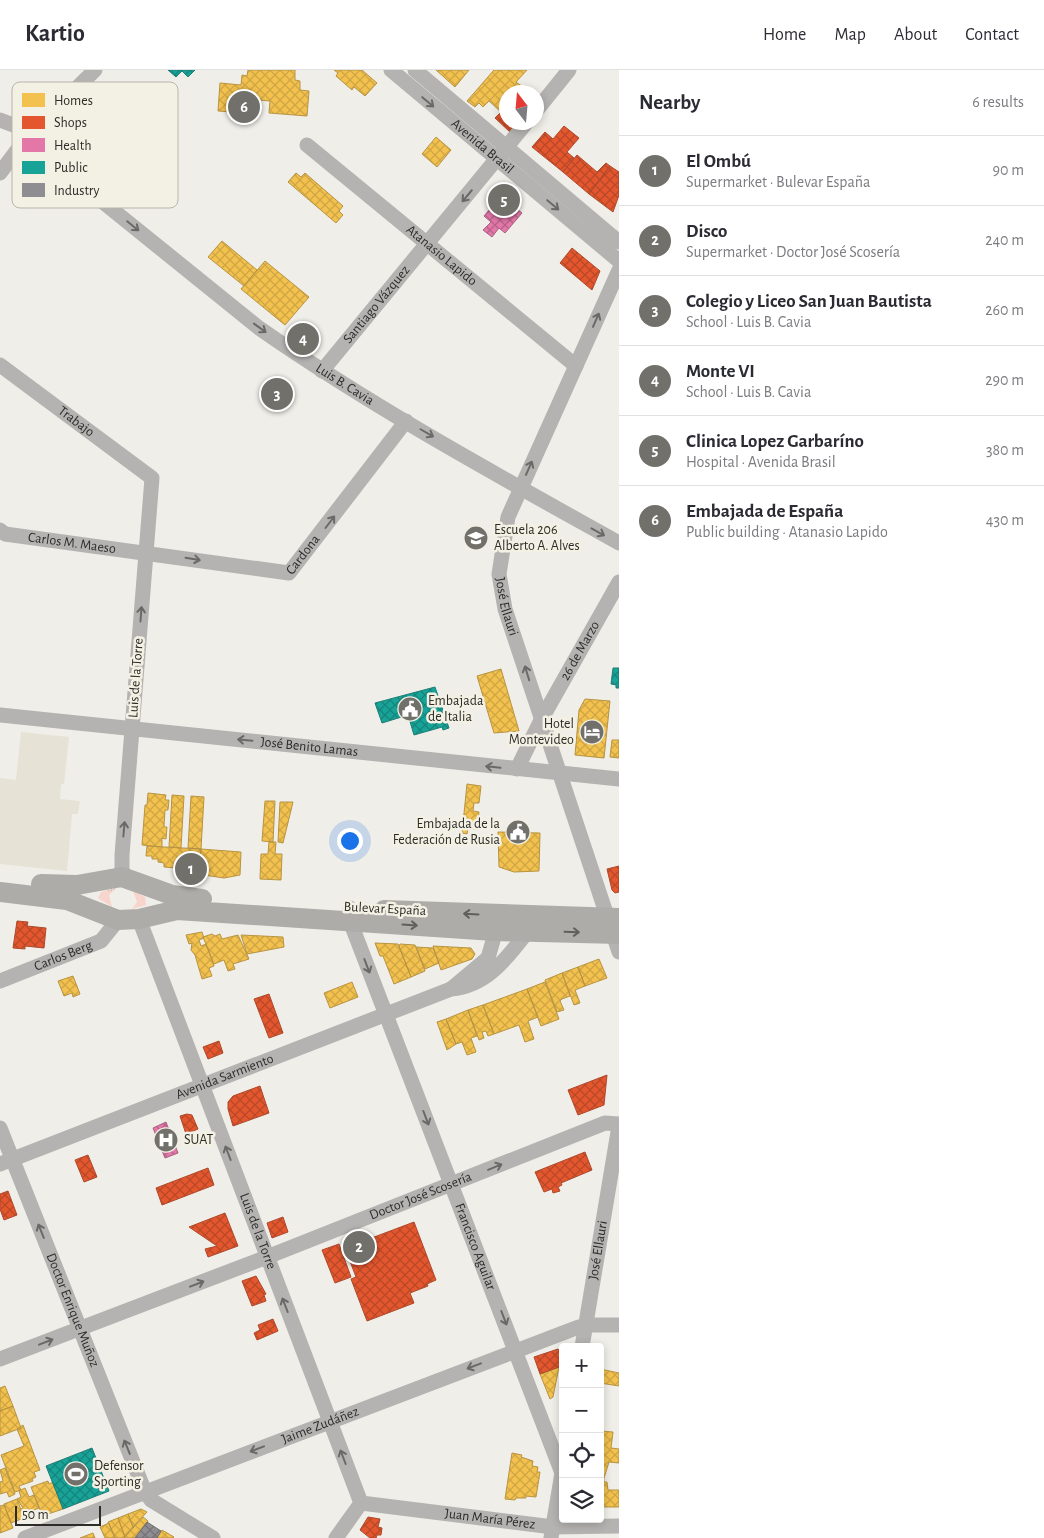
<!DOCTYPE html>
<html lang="en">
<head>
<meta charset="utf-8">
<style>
	body { margin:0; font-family:"Alegreya Sans",sans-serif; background:#f7f7f7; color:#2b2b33 }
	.controls { position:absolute; right:15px; bottom:15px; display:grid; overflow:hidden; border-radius:5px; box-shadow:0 2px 8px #0003 }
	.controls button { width:45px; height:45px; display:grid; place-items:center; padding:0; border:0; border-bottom:1px solid #e1e1e2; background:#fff; color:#2b2b33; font:25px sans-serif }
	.compass { position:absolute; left:499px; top:15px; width:45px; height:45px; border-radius:50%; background:#fff; box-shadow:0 2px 8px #0003; rotate:344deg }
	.scale { position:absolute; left:15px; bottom:12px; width:86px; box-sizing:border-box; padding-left:5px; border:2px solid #2d2c28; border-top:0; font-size:14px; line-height:18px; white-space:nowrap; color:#2d2c28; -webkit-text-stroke:4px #f3f0e4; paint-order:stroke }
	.you { position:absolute; left:349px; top:770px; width:18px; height:18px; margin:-12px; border:4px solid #fff; border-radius:50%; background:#1a73e8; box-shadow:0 0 0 8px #1a73e833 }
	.badge { display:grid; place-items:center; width:32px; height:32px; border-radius:50%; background:#71706b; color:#fff; font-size:16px; font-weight:700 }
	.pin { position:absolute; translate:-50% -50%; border:2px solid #fff; box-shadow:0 1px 5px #0006 }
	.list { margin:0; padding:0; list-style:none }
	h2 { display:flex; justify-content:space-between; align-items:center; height:65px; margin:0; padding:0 20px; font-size:21px }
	h2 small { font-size:16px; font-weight:400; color:#7c7c81 }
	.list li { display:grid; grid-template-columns:32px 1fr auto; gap:15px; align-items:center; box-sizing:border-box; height:70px; padding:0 20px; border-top:1px solid #e1e1e2 }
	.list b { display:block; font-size:19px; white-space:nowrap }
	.list p { margin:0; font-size:16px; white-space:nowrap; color:#7c7c81 }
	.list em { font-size:16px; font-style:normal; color:#7c7c81 }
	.icon { flex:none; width:28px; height:28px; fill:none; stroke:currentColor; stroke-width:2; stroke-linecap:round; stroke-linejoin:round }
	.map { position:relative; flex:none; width:619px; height:1468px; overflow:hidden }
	header { display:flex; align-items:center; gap:30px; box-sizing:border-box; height:70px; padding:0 25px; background:#fff; border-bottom:1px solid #e1e1e2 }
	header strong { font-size:24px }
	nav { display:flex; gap:28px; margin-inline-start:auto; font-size:18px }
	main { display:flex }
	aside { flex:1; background:#fff }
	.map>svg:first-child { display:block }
</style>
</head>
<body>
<header>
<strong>Kartio</strong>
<nav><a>Home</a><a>Map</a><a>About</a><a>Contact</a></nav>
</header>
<main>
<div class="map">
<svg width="619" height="1468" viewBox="0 0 619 1468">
	<defs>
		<pattern id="grass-tufts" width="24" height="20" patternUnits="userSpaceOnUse" patternTransform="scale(1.25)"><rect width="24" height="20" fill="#f7d5cd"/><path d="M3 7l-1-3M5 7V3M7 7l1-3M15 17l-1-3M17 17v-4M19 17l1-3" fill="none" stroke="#d4b7b0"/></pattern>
		<pattern id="homes-cross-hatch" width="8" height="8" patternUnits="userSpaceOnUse" patternTransform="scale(1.25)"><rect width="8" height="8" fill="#f2c14e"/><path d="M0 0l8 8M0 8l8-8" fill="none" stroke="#d0a644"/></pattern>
		<pattern id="shops-cross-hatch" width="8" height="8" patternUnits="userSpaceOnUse" patternTransform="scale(1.25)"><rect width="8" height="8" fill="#e4572e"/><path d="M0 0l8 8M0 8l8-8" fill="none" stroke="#b94827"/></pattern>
		<pattern id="health-cross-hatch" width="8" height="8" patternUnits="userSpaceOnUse" patternTransform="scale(1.25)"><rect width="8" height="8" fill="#e377a8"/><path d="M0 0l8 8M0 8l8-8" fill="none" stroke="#b86289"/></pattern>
		<pattern id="public-cross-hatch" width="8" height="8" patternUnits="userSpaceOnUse" patternTransform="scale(1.25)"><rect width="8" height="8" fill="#17a398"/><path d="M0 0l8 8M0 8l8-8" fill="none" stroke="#15857c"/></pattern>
		<pattern id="industry-cross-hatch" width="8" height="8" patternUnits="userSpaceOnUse" patternTransform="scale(1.25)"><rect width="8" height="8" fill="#8d8d92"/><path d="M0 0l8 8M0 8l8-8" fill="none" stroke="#747377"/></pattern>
	</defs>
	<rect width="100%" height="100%" fill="#f0eee8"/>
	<path fill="#e6e2d6" d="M21,662L69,667L64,714H61L60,729L80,731L78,744H72L67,801L0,794V708L16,710Z"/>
	<path fill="url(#grass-tufts)" d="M116,818L109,825L112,837L98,828L101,822Z
		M133,821L145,827L146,835L132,839L137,832Z"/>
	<path fill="url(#homes-cross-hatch)" stroke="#b79443" d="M248,0H295V10L300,11V20L309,21L307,46L269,43L270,31L247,29L246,43L218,41L220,13L241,15L242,5L247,6Z
		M334,0H362L377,13L365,26L354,17L352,20L336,6L338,3Z
		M436,0H469L455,17Z
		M494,0H527L516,12L523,17L518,22H507V36L501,42L489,31L483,37L479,33L475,37L467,31Z
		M436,67L451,80L437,97L422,84Z
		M296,103L301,107L305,103L343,136L339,141L343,145L336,153L288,112Z
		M222,171L257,200L244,216L208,187Z
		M265,191L309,227L285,255L241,219Z
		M501,599L519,661L494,663L477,606Z
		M585,629L610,631L604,688L575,685L579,640Z
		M612,670H619V688L610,687Z
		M467,714L481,716L479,733H474L473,741L479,742L477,759L468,758L467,764L462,763Z
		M148,723L166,725L165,730H169L168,740H165L164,757H167L166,769L162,768V777L142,775L145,735H147Z
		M172,725L184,726L181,778L169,777Z
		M191,726L204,727L201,779L188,778Z
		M265,731H275L273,772L262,771Z
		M280,732H293L283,773L278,772Z
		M498,762L540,763L539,801L514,802L499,797Z
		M269,772H276L275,784H282L281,810L260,809L261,784H268Z
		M147,776L201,779L199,800H176V798L164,797V793L158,792V789H152V786H146Z
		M201,779L241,782L240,805L224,808L204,805V800H199Z
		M202,862L204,868L199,870L201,876L206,874L214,896L209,898L212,906L202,909L195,885L191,880L192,873L189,874L186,865Z
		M212,864L215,866L220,864L222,869L238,865L249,889L233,894L235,899L228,901L224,890L214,894L203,867Z
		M241,865L283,867L284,877L247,884Z
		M375,873L398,874L411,907L394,914L383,886H380Z
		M400,874L415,875L425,901L411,907L399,876Z
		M433,876L471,878L475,884L472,889L441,900Z
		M416,877L433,878L439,893L425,899Z
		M599,889L607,908L585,916L578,897Z
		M578,897L585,916L575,920L580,933L574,935L562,903Z
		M562,903L570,926L562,929L560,931L564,940L557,942L545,910Z
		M73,906L80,924L73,927L72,923L64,926L58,911Z
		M352,912L358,927L330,938L324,923Z
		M545,912L559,949L541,956L527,919Z
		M527,919L538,947L528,951L534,969L525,972L519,955L494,964L483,935Z
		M483,935L494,964L488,966L486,961L482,962L484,968L479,970L468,940Z
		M468,940L477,966L471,968L476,982L467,985L462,972L456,974L446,949Z
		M446,949L456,974L447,980L437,952Z
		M559,1297L553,1327L550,1329L540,1304Z
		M600,1299L619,1303V1316L600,1313Z
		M5,1316L13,1336L0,1341V1318Z
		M13,1336L21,1358L0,1366V1341Z
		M23,1355L40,1400L34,1402L36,1407L32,1409L33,1411L19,1416L21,1420L15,1422L1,1385L24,1376L17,1359Z
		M600,1361L613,1362L611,1378L619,1379V1393L609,1392L604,1408L600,1407Z
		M512,1383L522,1385L521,1387L533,1391L532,1396L538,1397L537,1402H540L536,1427L526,1426V1428H516L515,1430L505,1429Z
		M5,1398L15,1424L9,1427L7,1422L0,1424V1412L3,1411L0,1400Z
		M600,1407L604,1408V1412H607L608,1420H619V1437H600Z
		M48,1411L49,1414L53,1412L63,1439L48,1444L46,1440L41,1442L31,1417Z
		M25,1418L29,1427L34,1425L39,1438L34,1440L35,1442L24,1447L21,1439L23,1438L17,1429L21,1427L19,1421Z
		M17,1429L24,1448L11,1453L4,1434Z
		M4,1435L13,1458L0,1463V1436Z
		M141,1439L147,1442L133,1457L128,1444Z
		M128,1444L133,1457L125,1467L118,1448Z
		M143,1447L148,1451L135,1468H124Z
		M118,1448L125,1467L124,1468H115L108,1452Z
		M109,1453L115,1468H105L100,1457Z
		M162,1460L174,1467L173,1468H157Z
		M93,1463L95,1468H80Z"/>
	<path fill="url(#shops-cross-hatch)" stroke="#ad4a2c" d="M507,36V52H520L510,62L495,48Z
		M564,56L579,68L567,82L574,88L563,102L532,77L545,62L553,69Z
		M577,85L597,102L606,93L610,96L589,124L563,102Z
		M610,96L619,102V125L613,142L589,124Z
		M572,178L600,201L592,220L560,193Z
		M619,796V822L615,823L612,820L607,799Z
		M17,851L28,852L27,856L46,858L44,878L25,876V879L13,878Z
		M269,924L283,963L269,968L254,929Z
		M219,971L223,983L208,989L203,977Z
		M607,1005L604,1035L578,1045L568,1020Z
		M260,1016L269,1043L233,1056L228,1039V1032L233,1026Z
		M187,1044L192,1045L198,1059L186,1064L180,1046Z
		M585,1082L592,1100L561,1113L562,1115L558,1117L560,1121L553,1123L552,1119L544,1122L535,1102Z
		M88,1085L97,1107L84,1112L75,1090Z
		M208,1098L214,1115L162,1135L156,1118Z
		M8,1121L17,1145L4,1150L0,1139V1124Z
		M225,1143L238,1176L208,1187L205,1179L217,1176L189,1157Z
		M283,1147L288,1162L272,1168L267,1153Z
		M414,1152L436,1210L427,1214L428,1216L410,1223L414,1233L367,1251L351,1209L356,1207L345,1178Z
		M339,1174L351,1207L335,1213L322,1180Z
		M256,1206L266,1224L264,1225L266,1231L252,1236L242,1211Z
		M273,1249L278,1261L257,1270L254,1263L260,1260L258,1255Z
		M558,1279L561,1283L559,1297L540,1304L534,1287Z
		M368,1447L380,1449L378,1457L382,1458L381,1465H377L376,1468H370L360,1460Z"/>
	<path fill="url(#health-cross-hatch)" stroke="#ac6082" d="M501,126L522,143L505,163L499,158L492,167L483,160L491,152L484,146Z
		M166,1052L178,1083L165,1088L153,1058Z"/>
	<path fill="url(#public-cross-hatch)" stroke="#1e7f76" d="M168,0H195L188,7L182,1L176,7Z
		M613,598H619V618H616V615L611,614Z
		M435,617L449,658L443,660L442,657L414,665L408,645L382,653L375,633Z
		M92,1378L109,1421L63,1439L46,1396Z"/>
	<path fill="url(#industry-cross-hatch)" stroke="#707072" d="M147,1452L161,1461L157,1468H135Z"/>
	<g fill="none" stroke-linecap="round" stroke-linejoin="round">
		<g stroke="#b4b3b1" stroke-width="15">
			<path id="s1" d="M391,0L619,191"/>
			<path d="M415,0L619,172"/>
			<path d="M536,41L569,0"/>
			<path id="s2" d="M0,50L16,56L41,82L259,258C374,338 497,405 619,473"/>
			<path id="s3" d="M307,75L576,296"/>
			<path d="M0,103L27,67L95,0"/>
			<path id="s4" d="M619,200L508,447L499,504L505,539L619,882"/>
			<path id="s5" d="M0,295L152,408L122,785V807"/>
			<path id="s6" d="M322,301L527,52"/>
			<path id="s7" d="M0,460L5,464L289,503L406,351"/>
			<path id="s8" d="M0,645L619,709"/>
			<path id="s9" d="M517,699L541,650L619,512"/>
			<path id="s10" d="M350,838V851L562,1403"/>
			<path id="s11" d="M139,849L361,1433"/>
			<path id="s12" d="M0,911L101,871L118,850"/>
			<path d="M451,919L488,888L498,853"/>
			<path id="s13" d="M0,1058L145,1422L151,1430L213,1468"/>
			<path id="s14" d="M0,1094L451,919C487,916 507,888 528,861"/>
			<path id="s15" d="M582,1277L619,1056"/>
			<path id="s16" d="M0,1289L267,1187L605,1053L619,1054"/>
			<path id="s17" d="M361,1433L553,1457L619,1456"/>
			<path id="s18" d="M25,1468L576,1258L586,1255H619"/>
			<path d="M336,1468L361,1433"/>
			<path d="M551,1468L563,1397"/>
		</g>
		<path stroke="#aeaca8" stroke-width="20" d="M41,814L77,815L122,807L172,825L202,829
			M0,822L67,830L118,850L139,849L177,840L494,861L619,864
			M384,840L619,848"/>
	</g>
	<defs><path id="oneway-shaft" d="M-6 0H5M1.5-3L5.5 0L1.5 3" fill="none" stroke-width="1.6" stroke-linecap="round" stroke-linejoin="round" transform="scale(1.25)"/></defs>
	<g stroke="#6a6966">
		<use href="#oneway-shaft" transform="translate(428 32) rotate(40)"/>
		<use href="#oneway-shaft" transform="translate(467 126) rotate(130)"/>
		<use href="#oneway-shaft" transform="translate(553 135) rotate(40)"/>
		<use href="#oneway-shaft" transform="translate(133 156) rotate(39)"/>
		<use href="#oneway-shaft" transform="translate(596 250) rotate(-66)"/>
		<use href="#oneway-shaft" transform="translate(260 258) rotate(36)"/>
		<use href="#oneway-shaft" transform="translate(427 363) rotate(30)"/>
		<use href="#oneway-shaft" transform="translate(529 398) rotate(-66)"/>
		<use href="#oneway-shaft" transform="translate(330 452) rotate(-53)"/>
		<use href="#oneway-shaft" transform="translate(598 462) rotate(29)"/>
		<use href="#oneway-shaft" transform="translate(193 489) rotate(9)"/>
		<use href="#oneway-shaft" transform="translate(141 544) rotate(-86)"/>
		<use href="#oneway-shaft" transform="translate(527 603) rotate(-107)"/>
		<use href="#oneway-shaft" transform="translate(245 670) rotate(-175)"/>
		<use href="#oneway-shaft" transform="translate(493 697) rotate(-174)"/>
		<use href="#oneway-shaft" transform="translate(124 759) rotate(-85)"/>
		<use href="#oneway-shaft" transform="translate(367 896) rotate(69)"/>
		<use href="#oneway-shaft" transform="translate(426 1048) rotate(69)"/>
		<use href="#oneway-shaft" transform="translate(228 1083) rotate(-111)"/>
		<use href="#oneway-shaft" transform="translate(495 1097) rotate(-22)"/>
		<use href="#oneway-shaft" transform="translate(41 1161) rotate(-112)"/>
		<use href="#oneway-shaft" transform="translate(197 1214) rotate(-21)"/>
		<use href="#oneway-shaft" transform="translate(285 1235) rotate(-111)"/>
		<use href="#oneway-shaft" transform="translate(504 1248) rotate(69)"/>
		<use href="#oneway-shaft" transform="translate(46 1272) rotate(-21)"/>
		<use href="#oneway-shaft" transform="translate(474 1296) rotate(159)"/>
		<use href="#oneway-shaft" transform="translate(127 1377) rotate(-112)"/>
		<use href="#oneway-shaft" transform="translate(257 1379) rotate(159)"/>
		<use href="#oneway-shaft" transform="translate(343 1387) rotate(-111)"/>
	</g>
	<g stroke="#615f5b">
		<use href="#oneway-shaft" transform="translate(471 844) rotate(-177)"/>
		<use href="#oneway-shaft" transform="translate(410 855) rotate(4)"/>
		<use href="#oneway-shaft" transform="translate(572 862) rotate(2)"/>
	</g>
	<defs>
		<symbol id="school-disc" viewBox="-11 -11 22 22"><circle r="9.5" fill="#71706b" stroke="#f3f0e4"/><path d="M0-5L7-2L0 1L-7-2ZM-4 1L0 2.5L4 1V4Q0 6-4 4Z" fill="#fff"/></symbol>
		<symbol id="civic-disc" viewBox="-11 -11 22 22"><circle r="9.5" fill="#71706b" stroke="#f3f0e4"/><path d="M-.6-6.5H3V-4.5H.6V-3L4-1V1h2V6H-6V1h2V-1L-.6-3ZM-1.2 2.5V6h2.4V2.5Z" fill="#fff"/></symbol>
		<symbol id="hotel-disc" viewBox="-11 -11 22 22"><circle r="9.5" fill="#71706b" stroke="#f3f0e4"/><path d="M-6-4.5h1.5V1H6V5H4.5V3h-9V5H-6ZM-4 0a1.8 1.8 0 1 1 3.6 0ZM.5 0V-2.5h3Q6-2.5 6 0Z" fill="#fff"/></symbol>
		<symbol id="hospital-disc" viewBox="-11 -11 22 22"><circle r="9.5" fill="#71706b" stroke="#f3f0e4"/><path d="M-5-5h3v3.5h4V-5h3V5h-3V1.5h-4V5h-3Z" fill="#fff"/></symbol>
		<symbol id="stadium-disc" viewBox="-11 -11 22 22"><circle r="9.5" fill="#71706b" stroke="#f3f0e4"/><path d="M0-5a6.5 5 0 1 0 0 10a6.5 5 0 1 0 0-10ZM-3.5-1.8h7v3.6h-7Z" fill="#fff"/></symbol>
	</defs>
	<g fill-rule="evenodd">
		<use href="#school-disc" x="462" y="454" width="28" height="28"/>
		<use href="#civic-disc" x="396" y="625" width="28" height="28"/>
		<use href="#hotel-disc" x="578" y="648" width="28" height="28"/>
		<use href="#civic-disc" x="504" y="748" width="28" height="28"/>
		<use href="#hospital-disc" x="152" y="1056" width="28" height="28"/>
		<use href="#stadium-disc" x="62" y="1390" width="28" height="28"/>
	</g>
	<g text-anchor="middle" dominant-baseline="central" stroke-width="5" stroke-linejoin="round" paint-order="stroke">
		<g font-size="14" fill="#2d2c28" stroke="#f3f0e4">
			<text stroke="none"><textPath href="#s1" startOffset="119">Avenida Brasil</textPath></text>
			<text stroke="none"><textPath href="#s3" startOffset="174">Atanasio Lapido</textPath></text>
			<text stroke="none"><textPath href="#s6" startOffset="86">Santiago Vázquez</textPath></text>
			<text stroke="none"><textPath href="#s2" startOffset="436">Luis B. Cavia</textPath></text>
			<text stroke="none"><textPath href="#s5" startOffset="95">Trabajo</textPath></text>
			<text stroke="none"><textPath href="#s7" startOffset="74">Carlos M. Maeso</textPath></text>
			<text stroke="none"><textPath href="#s7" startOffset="316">Cardona</textPath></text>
			<text stroke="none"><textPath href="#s4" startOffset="362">José Ellauri</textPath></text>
			<text stroke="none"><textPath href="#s9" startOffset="134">26 de Marzo</textPath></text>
			<text transform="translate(136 608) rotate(-86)">Luis de la Torre</text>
			<text stroke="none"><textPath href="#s8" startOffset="311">José Benito Lamas</textPath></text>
			<text transform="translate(385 839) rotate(3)">Bulevar España</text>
			<text stroke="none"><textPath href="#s12" startOffset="68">Carlos Berg</textPath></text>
			<text stroke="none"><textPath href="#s14" startOffset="241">Avenida Sarmiento</textPath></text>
			<text stroke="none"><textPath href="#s16" startOffset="451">Doctor José Scosería</textPath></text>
			<text stroke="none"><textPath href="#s11" startOffset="334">Luis de la Torre</textPath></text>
			<text stroke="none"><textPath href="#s10" startOffset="362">Francisco Aguilar</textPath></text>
			<text stroke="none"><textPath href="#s15" startOffset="98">José Ellauri</textPath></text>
			<text stroke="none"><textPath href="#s13" startOffset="196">Doctor Enrique Muñoz</textPath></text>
			<text stroke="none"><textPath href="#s18" startOffset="316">Jaime Zudáñez</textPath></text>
			<text stroke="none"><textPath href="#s17" startOffset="130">Juan María Pérez</textPath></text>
		</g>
		<g font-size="14" fill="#2d2c28" stroke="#f3f0e4" text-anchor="start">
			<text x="494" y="460">Escuela 206<tspan x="494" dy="16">Alberto A. Alves</tspan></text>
			<text x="428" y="631">Embajada<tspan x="428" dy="16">de Italia</tspan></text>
			<text x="574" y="654" text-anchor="end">Hotel<tspan x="574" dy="16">Montevideo</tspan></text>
			<text x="500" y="754" text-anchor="end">Embajada de la<tspan x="500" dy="16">Federación de Rusia</tspan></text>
			<text x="184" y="1070">SUAT</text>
			<text x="94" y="1396">Defensor<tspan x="94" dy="16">Sporting</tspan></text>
		</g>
	</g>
	<rect x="12" y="12" width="166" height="126" rx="8" fill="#f3f0e4" stroke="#b8b5ac" stroke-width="1"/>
	<rect x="22" y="23" width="23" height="14" fill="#f2c14e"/>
	<rect x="22" y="46" width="23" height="13" fill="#e4572e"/>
	<rect x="22" y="68" width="23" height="14" fill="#e377a8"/>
	<rect x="22" y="91" width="23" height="13" fill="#17a398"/>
	<rect x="22" y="113" width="23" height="14" fill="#8d8d92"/>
	<g font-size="14" fill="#2d2c28">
		<text x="54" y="35">Homes</text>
		<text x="54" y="57">Shops</text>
		<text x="54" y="80">Health</text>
		<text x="54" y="102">Public</text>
		<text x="54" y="125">Industry</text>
	</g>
</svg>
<div class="controls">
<button>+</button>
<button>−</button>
<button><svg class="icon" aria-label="locate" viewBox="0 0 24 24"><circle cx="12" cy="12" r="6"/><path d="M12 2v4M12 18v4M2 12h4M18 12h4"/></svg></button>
<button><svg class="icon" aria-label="layers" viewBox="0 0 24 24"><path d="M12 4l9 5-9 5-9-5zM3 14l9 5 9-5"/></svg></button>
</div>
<svg class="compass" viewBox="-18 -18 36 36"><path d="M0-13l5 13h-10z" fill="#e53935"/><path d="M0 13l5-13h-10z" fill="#7c7c81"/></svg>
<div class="scale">50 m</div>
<div class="you"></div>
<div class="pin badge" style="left:191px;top:799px">1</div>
<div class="pin badge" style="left:359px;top:1177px">2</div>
<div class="pin badge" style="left:277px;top:324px">3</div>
<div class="pin badge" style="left:303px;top:269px">4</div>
<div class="pin badge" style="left:504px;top:130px">5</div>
<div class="pin badge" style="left:244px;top:37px">6</div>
</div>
<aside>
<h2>Nearby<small>6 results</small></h2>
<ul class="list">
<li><span class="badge">1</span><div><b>El Ombú</b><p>Supermarket · Bulevar España</p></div><em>90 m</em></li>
<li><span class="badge">2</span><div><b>Disco</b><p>Supermarket · Doctor José Scosería</p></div><em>240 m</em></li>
<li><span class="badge">3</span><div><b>Colegio y Liceo San Juan Bautista</b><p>School · Luis B. Cavia</p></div><em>260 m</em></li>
<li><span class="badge">4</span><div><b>Monte VI</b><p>School · Luis B. Cavia</p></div><em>290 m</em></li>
<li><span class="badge">5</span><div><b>Clinica Lopez Garbaríno</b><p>Hospital · Avenida Brasil</p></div><em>380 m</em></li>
<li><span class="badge">6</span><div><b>Embajada de España</b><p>Public building · Atanasio Lapido</p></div><em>430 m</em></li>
</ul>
</aside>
</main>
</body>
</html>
